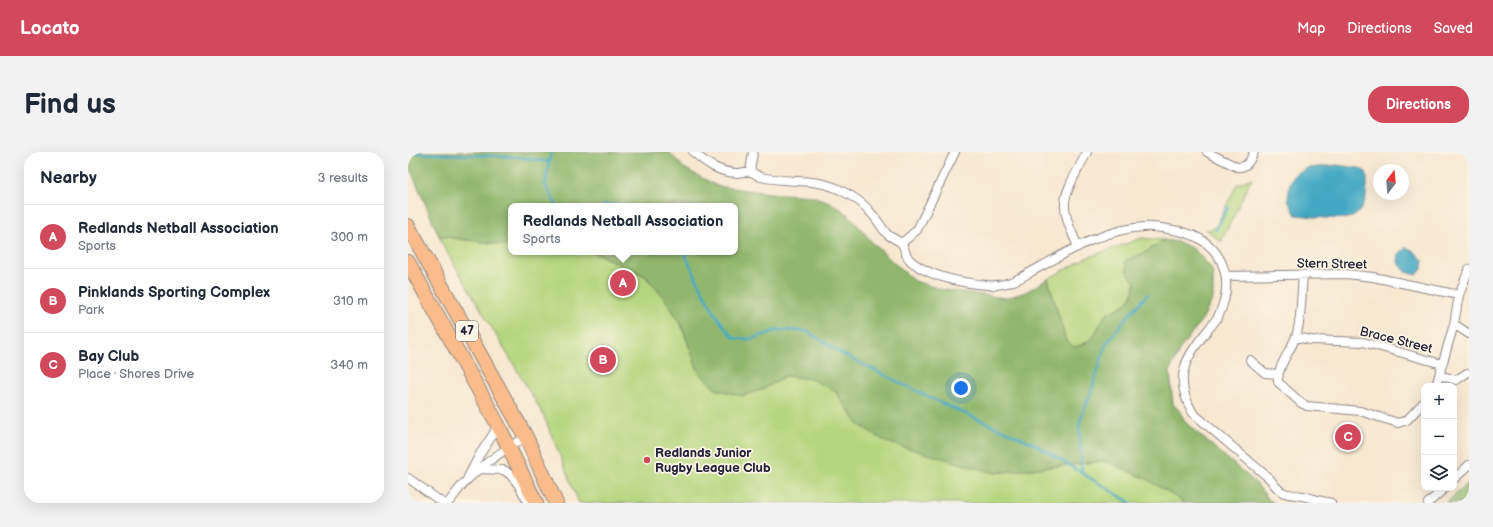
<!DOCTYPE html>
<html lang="en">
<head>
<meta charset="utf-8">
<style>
	body { margin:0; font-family:"Balsamiq Sans",sans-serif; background:#f2f2f3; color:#1f2937 }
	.controls { position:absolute; right:12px; bottom:12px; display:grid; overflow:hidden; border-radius:8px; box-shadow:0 4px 16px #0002 }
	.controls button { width:36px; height:36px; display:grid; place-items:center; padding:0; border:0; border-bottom:1px solid #e0e1e3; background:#fff; color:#1f2937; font:20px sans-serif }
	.compass { position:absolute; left:965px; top:12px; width:36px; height:36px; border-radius:50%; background:#fff; box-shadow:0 4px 16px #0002; rotate:16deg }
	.you { position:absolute; left:553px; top:236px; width:14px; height:14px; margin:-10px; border:3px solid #fff; border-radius:50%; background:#1a73e8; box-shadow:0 0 0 6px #1a73e833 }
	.badge { display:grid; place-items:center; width:26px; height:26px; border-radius:50%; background:#d1495b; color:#fff; font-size:13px; font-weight:700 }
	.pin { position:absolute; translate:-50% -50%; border:2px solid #fff; box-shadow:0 1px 4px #0006 }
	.popup { position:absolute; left:100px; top:51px; width:230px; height:52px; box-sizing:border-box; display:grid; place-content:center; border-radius:8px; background:#fff; filter:drop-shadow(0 1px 3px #0005); font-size:13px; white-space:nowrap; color:#747a83 }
	.popup b { font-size:15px; color:#1f2937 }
	.popup::after { content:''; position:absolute; left:50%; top:100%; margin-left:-8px; border:8px solid transparent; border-top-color:#fff }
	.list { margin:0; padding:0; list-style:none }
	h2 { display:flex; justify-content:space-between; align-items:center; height:52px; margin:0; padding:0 16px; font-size:17px }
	h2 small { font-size:13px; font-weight:400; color:#747a83 }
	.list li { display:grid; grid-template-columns:26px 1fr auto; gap:12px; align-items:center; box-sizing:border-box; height:64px; padding:0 16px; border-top:1px solid #e0e1e3 }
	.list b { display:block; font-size:15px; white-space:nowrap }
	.list p { margin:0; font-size:13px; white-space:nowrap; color:#747a83 }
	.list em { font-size:13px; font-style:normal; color:#747a83 }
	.icon { flex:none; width:22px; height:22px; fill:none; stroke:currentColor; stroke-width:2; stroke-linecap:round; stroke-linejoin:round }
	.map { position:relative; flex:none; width:1061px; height:351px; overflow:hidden; border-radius:16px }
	header { display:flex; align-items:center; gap:24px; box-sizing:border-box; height:56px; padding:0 20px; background:#d1495b; color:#fff }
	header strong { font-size:19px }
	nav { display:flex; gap:22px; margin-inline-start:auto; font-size:14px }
	.intro { display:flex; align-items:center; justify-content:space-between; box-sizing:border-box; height:96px; padding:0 24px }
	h1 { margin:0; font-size:28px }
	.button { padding:10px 18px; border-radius:16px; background:#d1495b; color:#fff; font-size:14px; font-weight:700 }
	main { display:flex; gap:24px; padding:0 24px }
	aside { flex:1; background:#fff; border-radius:16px; box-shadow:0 4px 16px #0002 }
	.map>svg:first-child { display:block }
</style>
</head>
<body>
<header>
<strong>Locato</strong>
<nav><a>Map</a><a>Directions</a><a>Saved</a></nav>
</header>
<div class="intro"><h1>Find us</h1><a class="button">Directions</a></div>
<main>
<aside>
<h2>Nearby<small>3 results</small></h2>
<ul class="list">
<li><span class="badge">A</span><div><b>Redlands Netball Association</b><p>Sports</p></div><em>300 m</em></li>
<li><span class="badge">B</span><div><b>Pinklands Sporting Complex</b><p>Park</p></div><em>310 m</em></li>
<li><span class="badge">C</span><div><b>Bay Club</b><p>Place · Shores Drive</p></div><em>340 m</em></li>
</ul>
</aside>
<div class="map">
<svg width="1061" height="351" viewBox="0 0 1061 351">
	<rect width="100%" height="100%" fill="#fcf5e5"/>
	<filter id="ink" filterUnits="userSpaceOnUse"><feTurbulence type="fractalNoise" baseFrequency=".025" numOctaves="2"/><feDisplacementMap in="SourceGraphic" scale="8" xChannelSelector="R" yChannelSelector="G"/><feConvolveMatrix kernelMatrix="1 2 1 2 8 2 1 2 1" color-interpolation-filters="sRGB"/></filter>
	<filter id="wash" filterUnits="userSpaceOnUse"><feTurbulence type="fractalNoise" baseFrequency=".012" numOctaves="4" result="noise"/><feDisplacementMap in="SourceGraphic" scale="16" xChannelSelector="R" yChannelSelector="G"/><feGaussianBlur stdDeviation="0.9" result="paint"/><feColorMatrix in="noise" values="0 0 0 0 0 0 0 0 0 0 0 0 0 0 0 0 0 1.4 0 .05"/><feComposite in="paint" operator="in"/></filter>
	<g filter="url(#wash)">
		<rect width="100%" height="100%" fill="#f7e8d0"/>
		<path fill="#b5d67e" stroke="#6c7c5c" d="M844,26L813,90L798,77L802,78L808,74L829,32Z
			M31,84L103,94V100H185L237,124L257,147L273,172L290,219L356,237L377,224L404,227L427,239L450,272L586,321L698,309L739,327L777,351H171L135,262L37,97Z
			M734,86L756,88L738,100L717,109L719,120L727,130C726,143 722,151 709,157C705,159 701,160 698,163C687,178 687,190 666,195L658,189L640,127L678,106Z"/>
		<path fill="#90b76d" stroke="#596c54" d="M0,0H261L276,16L309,34L361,41L404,44L422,50L440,62L464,90L485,110L507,129L532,137L598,146L618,140L640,127L658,189L666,195C687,191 688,177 698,163C701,160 705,159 709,157C722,151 726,143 727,130L719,120L717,109L738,100L756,88L771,90L786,97L803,116L805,123V146L795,166L772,197L762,219L765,252L770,257L779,272L848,331L861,348L866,351H777L739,327L698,309L586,321L478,290L450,272L427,239L404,227L377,224L356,237L334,244L307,237L290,219L273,172L257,147L237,124L185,100H327V54H103V94L31,84L0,12Z
			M1061,330V351H1038Z"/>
		<path fill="#43a8c3" stroke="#32657f" d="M929,13L951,16L958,20C960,29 959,36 958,45C956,53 952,62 944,65C932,69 901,64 888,63L880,48L881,34L887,22L900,16Z
			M998,95L1006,99L1015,108L1014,117L1009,123L998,120L990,110L991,102Z"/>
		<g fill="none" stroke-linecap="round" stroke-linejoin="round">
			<path stroke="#43a8c3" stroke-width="2.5" d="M143,0L137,33L149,54
				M0,1L111,5L141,10
				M194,54L206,52L218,54
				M808,78L820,55
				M276,100C290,129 303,162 326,186L343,187L370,178L399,179L434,202L533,251L625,291L723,351
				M674,321L671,274L673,265L682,244L698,192L720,164L740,142"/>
		</g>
	</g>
	<g filter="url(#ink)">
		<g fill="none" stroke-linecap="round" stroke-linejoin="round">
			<defs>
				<path id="street" d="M285,0C298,11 310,20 328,21C333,21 337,19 342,20C346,20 349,24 353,25C378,31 405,26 428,36C441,42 455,50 463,61C469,67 473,75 479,82C483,86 489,87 493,91C498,96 496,104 504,110C523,125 556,131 579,133C603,135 614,124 634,114C664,97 699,77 735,75C747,74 759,77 771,79C793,84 809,95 816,117C821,133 817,150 810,165C785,198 760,219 785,261L862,327C874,344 876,341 894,344C904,346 913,349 923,351
					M799,0L829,15C840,16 842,8 846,0
					M342,20L345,0
					M494,91L509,78L547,0
					M670,95C665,82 656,66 657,51C657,37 673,13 679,0
					M895,123C893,142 894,167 888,184C883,199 869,214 870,230L893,251L899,254L952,259L990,271L999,268L1016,250
					M818,124L938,122L965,125L1051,143
					M1046,172L1061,182
					M888,185L903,188L955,190L1034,212
					M842,208L857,221L870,222
					M1031,223L1048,228L1059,221
					M1028,234L1046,172L1051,143L1061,117
					M72,317L96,318C108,326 114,338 120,351
					M60,325L72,302L86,281L89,271
					M0,326L35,351
					M1046,327L1061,313
					M40,351C46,344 51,336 58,329C75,312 97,297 118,285
					M1020,351L1037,336"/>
				<path id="highway" d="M0,74L118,285L148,351
					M0,110L89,271L128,351"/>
			</defs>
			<use href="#street" stroke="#8c8586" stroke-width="10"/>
			<use href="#highway" stroke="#8c8586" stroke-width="16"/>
			<use href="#street" stroke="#fff" stroke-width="8"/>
			<use href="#highway" stroke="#fabc8b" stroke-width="14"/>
		</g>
	</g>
	<circle fill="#d1495b" stroke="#fcf5e5" stroke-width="1.5" cx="239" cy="308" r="4"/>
	<g text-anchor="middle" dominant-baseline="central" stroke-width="3.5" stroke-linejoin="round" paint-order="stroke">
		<rect fill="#fcf5e5" stroke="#63616e" stroke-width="1" x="48" y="169" width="22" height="20" rx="3"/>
		<g font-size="12" font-weight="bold" fill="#22223b">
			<text x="59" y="179">47</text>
		</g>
		<g font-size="13" fill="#22223b" stroke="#fcf5e5">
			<text transform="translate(924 112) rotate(1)">Stern Street</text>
			<text transform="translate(988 188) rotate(14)">Brace Street</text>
		</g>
		<g font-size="13" font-weight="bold" fill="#22223b" stroke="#fcf5e5" text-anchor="start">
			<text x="247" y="301">Redlands Junior<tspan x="247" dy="15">Rugby League Club</tspan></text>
		</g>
	</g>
</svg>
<div class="controls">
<button>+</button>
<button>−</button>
<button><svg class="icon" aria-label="layers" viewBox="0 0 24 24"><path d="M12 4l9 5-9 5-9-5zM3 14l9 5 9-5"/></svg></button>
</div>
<svg class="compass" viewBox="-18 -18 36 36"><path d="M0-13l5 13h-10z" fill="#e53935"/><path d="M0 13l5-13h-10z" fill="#747a83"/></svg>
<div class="you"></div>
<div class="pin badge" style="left:215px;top:131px">A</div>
<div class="popup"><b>Redlands Netball Association</b>Sports</div>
<div class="pin badge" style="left:195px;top:208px">B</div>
<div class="pin badge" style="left:940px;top:285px">C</div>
</div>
</main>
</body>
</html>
